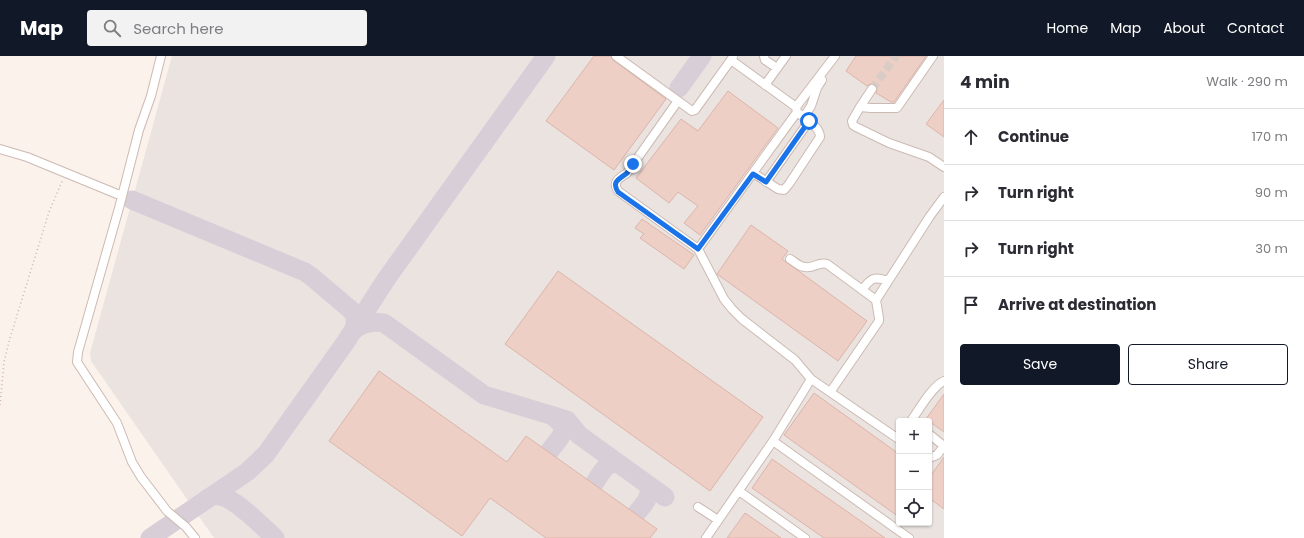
<!DOCTYPE html>
<html lang="en">
<head>
<meta charset="utf-8">
<style>
	body { margin:0; font-family:Poppins,sans-serif; background:#f2f2f3; color:#2b2b33 }
	.controls { position:absolute; right:12px; bottom:12px; display:grid; overflow:hidden; border-radius:4px; box-shadow:0 1px 3px #0004 }
	.controls button { width:36px; height:36px; display:grid; place-items:center; padding:0; border:0; border-bottom:1px solid #e1e1e2; background:#fff; color:#2b2b33; font:20px sans-serif }
	.stop { position:absolute; width:12px; height:12px; margin:-9px; border:3px solid #1a73e8; border-radius:50%; background:#fff }
	.stop.end { background:#1a73e8; border-color:#fff; box-shadow:0 1px 4px #0008 }
	.list { margin:0; padding:0; list-style:none }
	h2 { display:flex; justify-content:space-between; align-items:center; height:52px; margin:0; padding:0 16px; font-size:17px }
	h2 small { font-size:13px; font-weight:400; color:#7c7c81 }
	.list li { display:grid; grid-template-columns:26px 1fr auto; gap:12px; align-items:center; box-sizing:border-box; height:56px; padding:0 16px; border-top:1px solid #e1e1e2 }
	.list b { display:block; font-size:15px; white-space:nowrap }
	.list em { font-size:13px; font-style:normal; color:#7c7c81 }
	.actions { display:flex; gap:8px; padding:12px 16px }
	.actions a { flex:1; padding:9px 0; border:1px solid #111827; border-radius:4px; text-align:center; font-size:14px; color:#111827 }
	.actions .main { background:#111827; color:#fff }
	.icon { flex:none; width:22px; height:22px; fill:none; stroke:currentColor; stroke-width:2; stroke-linecap:round; stroke-linejoin:round }
	.map { position:relative; flex:none; width:944px; height:482px; overflow:hidden }
	header { display:flex; align-items:center; gap:24px; box-sizing:border-box; height:56px; padding:0 20px; background:#111827; color:#fff }
	header strong { font-size:19px }
	nav { display:flex; gap:22px; margin-inline-start:auto; font-size:14px }
	.search { width:280px; height:36px; background:#f2f2f3; display:flex; align-items:center; gap:10px; box-sizing:border-box; padding:0 14px; border-radius:4px; color:#7c7c81; font-size:15px }
	main { display:flex }
	aside { flex:1; background:#fff }
	.map>svg:first-child { display:block }
</style>
</head>
<body>
<header>
<strong>Map</strong>
<div class="search"><svg class="icon" aria-label="search" viewBox="0 0 24 24"><circle cx="10" cy="10" r="6"/><path d="M15 15l6 6"/></svg>Search here</div>
<nav><a>Home</a><a>Map</a><a>About</a><a>Contact</a></nav>
</header>
<main>
<div class="map">
<svg width="944" height="482" viewBox="0 0 944 482">
	<rect width="100%" height="100%" fill="#faf2eb"/>
	<path fill="#eae3e0" fill-rule="evenodd" d="M172,0H944V482H214L91,305L90,297ZM899,365H929V467H899Z"/>
	<g fill="none" stroke-linecap="round" stroke-linejoin="round">
		<path stroke="#d7ced8" stroke-width="19" d="M679,32L702,0
			M132,144L305,216L312,221L351,254C357,261 356,267 353,275
			M353,275C362,267 373,265 384,267L484,339L567,364L579,379L665,441
			M549,396C561,379 572,374 551,359
			M594,428C600,419 607,403 620,408
			M208,442C212,440 216,439 220,440C235,442 264,472 275,482
			M636,458C643,449 655,438 646,427
			M150,482L247,416L266,398L345,287L387,222L546,0"/>
	</g>
	<path fill="#edcfc6" stroke="#ddb4a9" d="M594,0H611L613,4L666,43L614,114L546,65Z
		M856,0H926L894,46H891L876,37L877,33L875,28H870L867,30L846,15Z
		M728,35L778,72L700,179L684,167L698,150L678,136L669,147L636,122L681,63L698,75Z
		M944,44V81L926,68Z
		M642,163L694,199L684,213L640,182L644,178L635,172Z
		M751,169L788,195L782,203L867,265L838,305L717,218Z
		M558,215L763,361L710,435L505,288Z
		M379,315L507,406L526,380L657,473L650,482H546L490,442L462,480L329,385Z
		M814,337L899,398V461L784,379Z
		M944,338V376L926,363Z
		M944,401V453L929,442V422Z
		M772,403L885,482H824L752,432Z
		M745,457L781,482H727Z"/>
	<g fill="none" stroke-linecap="round" stroke-linejoin="round">
		<path stroke="#d8ccc4" stroke-width="8" stroke-dasharray="8 4" stroke-linecap="butt" d="M872,33L896,0"/>
		<defs>
			<path id="minor" d="M161,0L151,40L139,74L119,152L78,296L77,306L117,367L132,406L141,421L167,455L186,471L195,482
				M616,0L692,55L695,54L733,1
				M764,0L765,4L777,12
				M731,4L796,51L797,56C805,63 820,70 820,81L789,128L784,134L778,133L753,117
				M765,29L786,0
				M872,33L860,51L871,52H897L933,0
				M675,49L627,117C619,122 612,126 618,135L698,193L797,56
				M796,51L835,0
				M860,51L852,65L853,69L856,71L889,87L929,101L944,111
				M804,61L811,50L817,32L822,24
				M0,93L27,101L122,140
				M766,126L809,65
				M698,193L724,243L732,253L742,263L795,304L811,323
				M790,203C795,206 800,211 805,211C813,213 819,205 827,208L876,244
				M862,234C871,222 874,220 888,225
				M831,335L879,265V262L876,244L930,160L944,141
				M911,365C919,354 932,330 944,325
				M929,378L944,390
				M773,385L909,482
				M929,402L937,399L944,390
				M739,435L805,482
				M698,451L718,464
				M706,482L773,385L811,323L897,382L899,379"/>
		</defs>
		<use href="#minor" stroke="#ccbab2" stroke-width="10"/>
		<path stroke="#d2b2a9" stroke-width="1.5" stroke-dasharray="1 3" stroke-linecap="butt" d="M0,349L4,306L10,282L49,156L63,123"/>
		<use href="#minor" stroke="#fff" stroke-width="8"/>
	</g>
	<g fill="none" stroke-linecap="round" stroke-linejoin="round">
		<path stroke="#1a73e8" stroke-width="5" d="M633,108C631,111 629,114 627,117C620,123 611,125 618,136L698,193L753,118L766,126L809,65"/>
	</g>
</svg>
<div class="controls">
<button>+</button>
<button>−</button>
<button><svg class="icon" aria-label="locate" viewBox="0 0 24 24"><circle cx="12" cy="12" r="6"/><path d="M12 2v4M12 18v4M2 12h4M18 12h4"/></svg></button>
</div>
<div class="stop" style="left:809px;top:65px"></div>
<div class="stop end" style="left:633px;top:108px"></div>
</div>
<aside>
<h2>4 min<small>Walk · 290 m</small></h2>
<ul class="list">
<li><svg class="icon" aria-label="ahead" viewBox="0 0 24 24"><path d="M12 20V5M6 11l6-6 6 6"/></svg><div><b>Continue</b></div><em>170 m</em></li>
<li><svg class="icon" aria-label="right" viewBox="0 0 24 24"><path d="M7 20v-9h11M14 6l5 5-5 5"/></svg><div><b>Turn right</b></div><em>90 m</em></li>
<li><svg class="icon" aria-label="right" viewBox="0 0 24 24"><path d="M7 20v-9h11M14 6l5 5-5 5"/></svg><div><b>Turn right</b></div><em>30 m</em></li>
<li><svg class="icon" aria-label="arrive" viewBox="0 0 24 24"><path d="M6 21V4h12l-3 4 3 4H6"/></svg><div><b>Arrive at destination</b></div></li>
</ul>
<div class="actions"><a class="main">Save</a><a>Share</a></div>
</aside>
</main>
</body>
</html>
